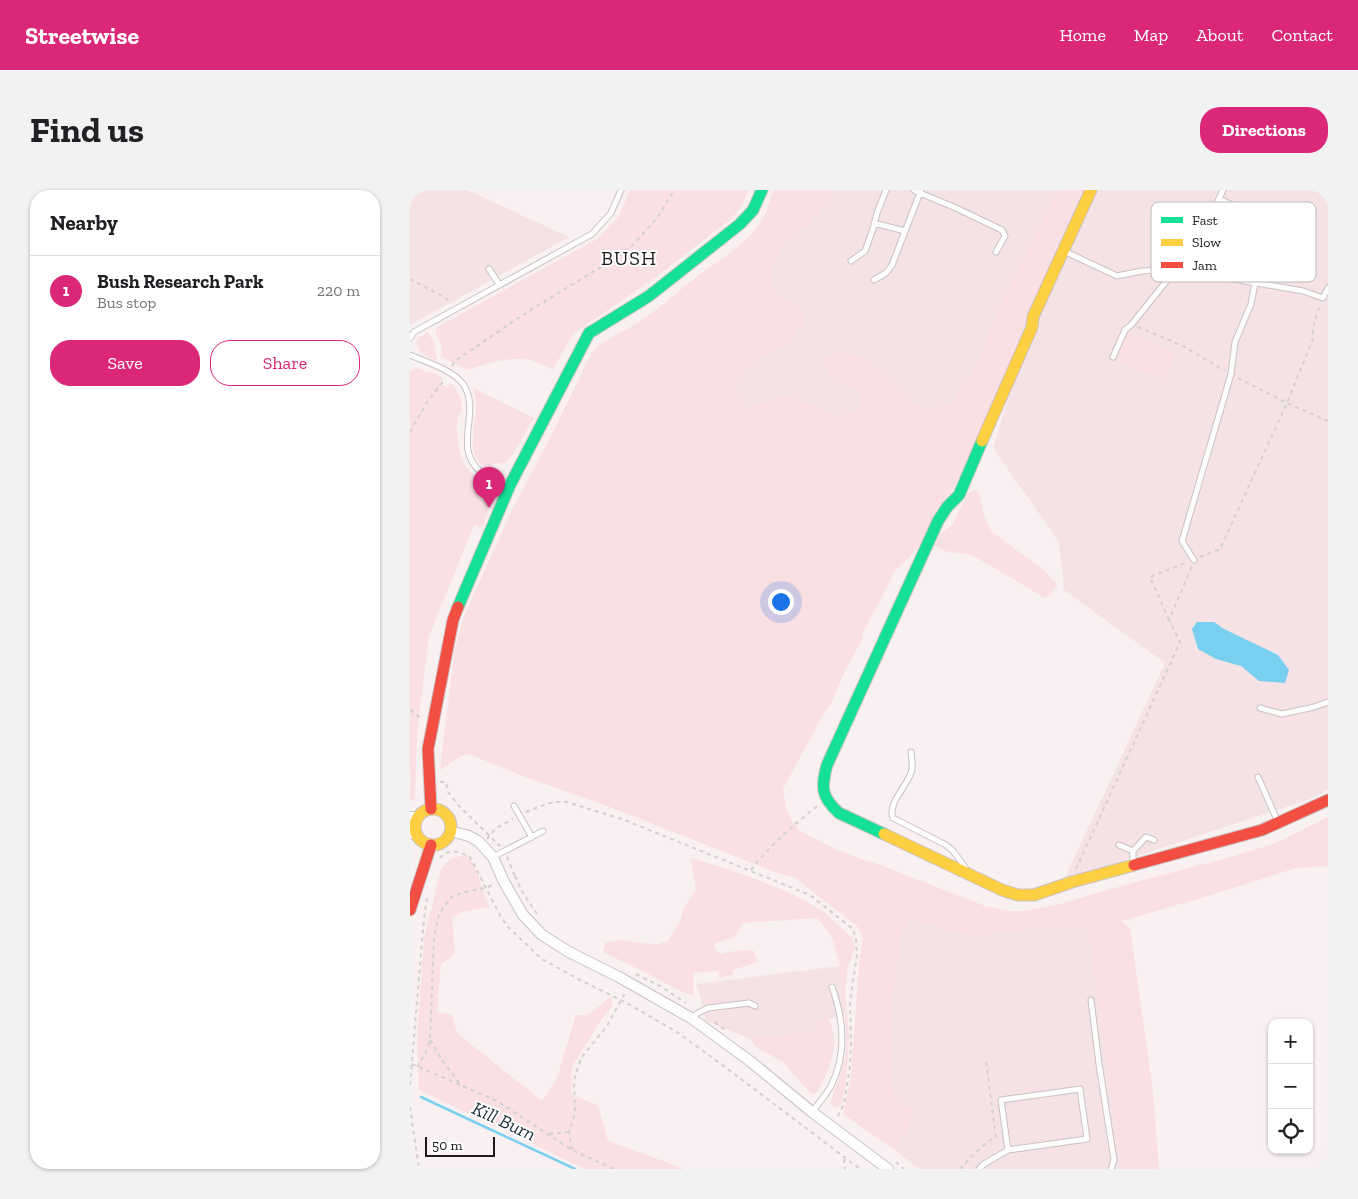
<!DOCTYPE html>
<html lang="en">
<head>
<meta charset="utf-8">
<style>
	body { margin:0; font-family:"Zilla Slab",serif; background:#f2f2f2; color:#202124 }
	.controls { position:absolute; right:15px; bottom:15px; display:grid; overflow:hidden; border-radius:10px; box-shadow:0 1px 4px #0004 }
	.controls button { width:45px; height:45px; display:grid; place-items:center; padding:0; border:0; border-bottom:1px solid #e0e0e0; background:#fff; color:#202124; font:25px sans-serif }
	.scale { position:absolute; left:15px; bottom:12px; width:70px; box-sizing:border-box; padding-left:5px; border:2px solid #201a1b; border-top:0; font-size:14px; line-height:18px; white-space:nowrap; color:#201a1b; -webkit-text-stroke:4px #fefefe; paint-order:stroke }
	.you { position:absolute; left:370px; top:411px; width:18px; height:18px; margin:-12px; border:4px solid #fff; border-radius:50%; background:#1a73e8; box-shadow:0 0 0 8px #1a73e833 }
	.badge { display:grid; place-items:center; width:32px; height:32px; border-radius:50%; background:#db2777; color:#fff; font-size:16px; font-weight:700 }
	.pin { position:absolute; translate:-50% -41px; filter:drop-shadow(0 1px 2px #0008) }
	.pin::after { content:''; position:absolute; top:26px; width:18px; height:15px; background:inherit; clip-path:polygon(0 0,100% 0,50% 100%) }
	.list { margin:0; padding:0; list-style:none }
	h2 { display:flex; justify-content:space-between; align-items:center; height:65px; margin:0; padding:0 20px; font-size:21px }
	h2 small { font-size:16px; font-weight:400; color:#757577 }
	.list li { display:grid; grid-template-columns:32px 1fr auto; gap:15px; align-items:center; box-sizing:border-box; height:70px; padding:0 20px; border-top:1px solid #e0e0e0 }
	.list b { display:block; font-size:19px; white-space:nowrap }
	.list p { margin:0; font-size:16px; white-space:nowrap; color:#757577 }
	.list em { font-size:16px; font-style:normal; color:#757577 }
	.actions { display:flex; gap:10px; padding:15px 20px }
	.actions a { flex:1; padding:11px 0; border:1px solid #db2777; border-radius:20px; text-align:center; font-size:18px; color:#db2777 }
	.actions .main { background:#db2777; color:#fff }
	.icon { flex:none; width:28px; height:28px; fill:none; stroke:currentColor; stroke-width:2; stroke-linecap:round; stroke-linejoin:round }
	.map { position:relative; flex:none; width:918px; height:979px; overflow:hidden; border-radius:20px }
	header { display:flex; align-items:center; gap:30px; box-sizing:border-box; height:70px; padding:0 25px; background:#db2777; color:#fff }
	header strong { font-size:24px }
	nav { display:flex; gap:28px; margin-inline-start:auto; font-size:18px }
	.intro { display:flex; align-items:center; justify-content:space-between; box-sizing:border-box; height:120px; padding:0 30px }
	h1 { margin:0; font-size:35px }
	.button { padding:12px 22px; border-radius:20px; background:#db2777; color:#fff; font-size:18px; font-weight:700 }
	main { display:flex; gap:30px; padding:0 30px }
	aside { flex:1; background:#fff; border-radius:20px; box-shadow:0 1px 4px #0004 }
	.map>svg:first-child { display:block }
</style>
</head>
<body>
<header>
<strong>Streetwise</strong>
<nav><a>Home</a><a>Map</a><a>About</a><a>Contact</a></nav>
</header>
<div class="intro"><h1>Find us</h1><a class="button">Directions</a></div>
<main>
<aside>
<h2>Nearby<small></small></h2>
<ul class="list">
<li><span class="badge">1</span><div><b>Bush Research Park</b><p>Bus stop</p></div><em>220 m</em></li>
</ul>
<div class="actions"><a class="main">Save</a><a>Share</a></div>
</aside>
<div class="map">
<svg width="918" height="979" viewBox="0 0 918 979">
	<rect width="100%" height="100%" fill="#f9f0f1"/>
	<path fill="#f4e2e5" d="M0,0H57L159,47L0,135Z
		M422,0H647L588,118L567,176L540,214L516,220L495,206L473,183L459,172L418,183L448,201L452,213L444,223L425,226L386,208L371,206L338,218L329,211L325,194L339,176L379,153L389,116L371,108L362,95L360,79L372,55L401,33L411,21L420,8Z
		M668,0H918V599L906,607L654,690L755,473L654,400L649,352L583,258L627,116Z
		M501,728L544,742L567,746L617,739H639L676,736L680,753L711,979H509L483,959L499,940L484,910L482,859V816L491,742Z
		M430,776L434,826L407,831L408,841L355,846L354,843L341,849L296,831L287,794Z"/>
	<path fill="#fadfe3" d="M220,0H339L332,16L322,28L246,87L163,144L143,179C136,176 128,172 120,170C99,166 77,173 57,180L32,167L31,154L25,140L29,136L187,49L209,26Z
		M363,0H422L420,8L411,21L401,33L372,55L360,79L362,95L371,108L389,116L394,132L379,153L339,176L325,194L329,211L338,218L371,206L386,208L424,226L444,223L452,213L448,201L418,183L412,170C416,167 422,164 426,163C454,158 475,187 494,204C500,210 508,215 516,220L540,214L567,176L588,118L647,0H678L551,284L544,298L527,319L517,345L508,357L493,374L483,382L481,390L452,444L453,448C445,463 435,479 429,495C425,504 422,516 414,523L373,599L376,618L382,631L390,641L427,660L457,671L468,674L575,716L600,721H612L643,716L722,693L821,667L866,653L918,627V676L886,678L798,706L711,731L720,738L743,901L749,979H711L680,753L676,736L639,739H617L567,746L544,742L501,728L491,742L482,816V859L484,910L503,918L499,940L483,959L433,924L441,888L449,773L453,749L447,736L384,687L370,684L205,619L113,586L59,564L51,566L30,580L45,457L48,449L54,426L101,322L142,244L182,162C194,149 212,143 227,133C246,121 263,106 281,91C304,73 334,57 351,32C357,22 360,11 363,0Z
		M18,142L24,153L27,171C16,166 4,162 8,148Z
		M717,142L765,163L753,190L705,169Z
		M9,178L18,183L22,182L33,189L30,193L37,198L41,193C46,200 52,207 52,217C53,222 50,223 48,227C45,236 49,263 53,272C61,288 83,296 81,316H79L77,321L78,323L72,338L64,335L19,446L7,543L5,610L0,611V181Z
		M63,198L124,228L102,266L94,273L82,274L81,277C53,274 66,236 66,218C66,211 65,205 63,198Z
		M566,300L570,306L574,326L582,342L635,381L647,395L641,404L635,408L562,365L534,361L525,356L529,345L543,334L558,303Z
		M57,665L64,675L79,717L52,722L42,728L45,764L31,774L27,822L42,825L47,843L132,911L147,888L166,825H178L202,806V817L193,827L162,877L161,905L188,915L198,951L275,979H175L9,900L7,850L14,749L31,679L42,668Z
		M281,668L329,683L376,701L413,721L442,748L445,758L437,780L435,801L439,847L438,865L435,902L431,915L425,918L420,913L430,886L436,863V839L431,793L428,789L430,776L422,747L407,728L333,733L326,746L304,754L305,760L310,764L325,761L343,760L348,772L323,780V785L309,788L308,781L283,783L284,805L274,803L236,783L193,762L195,753L210,750L247,755L259,750L270,731L274,718L286,699Z
		M414,828L419,830C431,854 419,883 406,904H401L374,873L345,856L341,849L347,845L354,843L355,846L408,841L407,831H412Z"/>
	<path fill="#78cfef" d="M787,432H804L814,439L868,465L879,480L875,493L849,491L831,476L806,469L788,459L782,439Z"/>
	<g fill="none" stroke-linecap="round" stroke-linejoin="round">
		<path stroke="#78cfef" stroke-width="2.5" d="M11,907L165,979"/>
		<defs>
			<path id="lane" d="M504,0L510,3L546,18L592,40L595,46L586,62
				M809,9L836,21
				M800,28L813,0
				M464,33L495,41
				M656,62L707,86L732,81L766,79L893,101L913,108L918,98
				M441,71L455,61L463,39L467,23L476,0
				M79,79L89,94
				M464,90L476,83L482,75L511,0
				M0,148L4,142L182,44L201,23L211,0
				M0,165C16,172 43,180 53,194C72,221 42,258 70,281C77,287 88,291 97,294
				M703,167L715,140L722,134L766,79
				M784,370L772,351L821,184L825,152L841,114L845,93
				M850,518L872,524L904,517L918,512
				M501,562C501,567 503,574 502,579C500,594 477,612 483,628L536,655L543,661L555,677
				M848,587L868,632
				M104,616L122,647
				M709,655L723,661
				M83,667L133,641
				M723,674V661L736,647L744,650
				M681,810L689,874L704,970L701,979
				M281,828L288,823L298,818L339,813L345,816
				M402,922C408,914 416,905 421,896C437,864 434,830 422,797
				M569,979L574,974L598,960L677,949L670,899L591,910L598,960"/>
			<path id="street" d="M0,627H8
				M40,641L59,646L68,651L83,667L93,690L113,725L132,745L159,762L209,787L281,828L340,871L402,922L478,979
				M0,643L7,645"/>
			<path id="fast" d="M48,417L100,295L179,143L239,106L330,34L343,20L352,0
				M474,644L429,623C411,607 411,597 417,575L528,331L537,317L549,305L572,251"/>
			<path id="slow" d="M572,251L622,137L623,127L681,0
				M5 637a18 18 0 1 1 36 0a18 18 0 1 1-36 0Z
				M474,644L592,700L608,705H624L662,692L724,675"/>
			<path id="jam" d="M21,619L18,559L43,430L48,417
				M724,675L852,640L918,610
				M0,720L21,655"/>
		</defs>
		<use href="#lane" stroke="#c9c2c3" stroke-width="7"/>
		<use href="#street" stroke="#c9c2c3" stroke-width="12"/>
		<use href="#fast" stroke="#c9c2c3" stroke-width="13"/>
		<use href="#slow" stroke="#c9c2c3" stroke-width="13"/>
		<use href="#jam" stroke="#c9c2c3" stroke-width="13"/>
		<path stroke="#d4d0d0" stroke-width="2" stroke-dasharray="4 4" stroke-linecap="butt" d="M0,89L36,108L40,114
			M728,137L773,156L815,181
			M42,176L45,171L119,121L209,66L223,55L247,28L264,0
			M828,188L877,213L918,231
			M0,242L17,212L35,189
			M790,367L810,359L877,213L903,149V137L910,115
			M759,430L740,387L778,372
			M0,520L12,529
			M30,592H36L38,602L49,616L91,657
			M116,622L136,614L146,612H156L212,629L400,705L443,739L446,750L447,764L440,812L441,855L440,876L435,909L431,921L426,928
			M77,649L86,638L103,629
			M97,667L105,686L103,687
			M30,668C39,658 49,661 60,667L91,727L98,737L132,769L170,790L211,810L267,842L319,880L450,979
			M666,679L770,452L759,430L782,376
			M341,680C360,655 383,636 407,616
			M105,686L113,703L127,724
			M226,784L250,796L276,813
			M305,832L315,840
			M20,850L32,870L50,894
			M2,874L87,911L162,960L204,979
			M7,877L15,864L20,850L24,748L29,724L41,707L54,702L76,698L84,694
			M0,895L14,728L17,708
			M0,917L9,979
			M139,944L159,942
			M162,960L159,942L165,923L164,890L171,868L197,836L216,801
			M434,969L435,979
			M486,972L494,979
			M550,979C561,968 572,954 586,947L576,872"/>
		<use href="#lane" stroke="#fefdfd" stroke-width="5"/>
		<use href="#street" stroke="#fefdfd" stroke-width="10"/>
		<use href="#fast" stroke="#16e098" stroke-width="11"/>
		<use href="#slow" stroke="#ffcf43" stroke-width="11"/>
		<use href="#jam" stroke="#f24e42" stroke-width="11"/>
	</g>
	<g text-anchor="middle" dominant-baseline="central" stroke-width="4" stroke-linejoin="round" paint-order="stroke">
		<g font-size="19" font-style="italic" fill="#1a2f38" stroke="#fefefe">
			<text transform="translate(94 931) rotate(25)">Kill Burn</text>
		</g>
		<g font-size="20" letter-spacing="1" fill="#201a1b" stroke="#fefefe">
			<text x="219" y="68">BUSH</text>
		</g>
	</g>
	<rect x="741" y="12" width="165" height="80" rx="8" fill="#fefefe" stroke="#bbbaba" stroke-width="1"/>
	<rect x="751" y="27" width="22" height="6" fill="#16e098"/>
	<rect x="751" y="49" width="22" height="7" fill="#ffcf43"/>
	<rect x="751" y="72" width="22" height="6" fill="#f24e42"/>
	<g font-size="14" fill="#201a1b">
		<text x="782" y="35">Fast</text>
		<text x="782" y="57">Slow</text>
		<text x="782" y="80">Jam</text>
	</g>
</svg>
<div class="controls">
<button>+</button>
<button>−</button>
<button><svg class="icon" aria-label="locate" viewBox="0 0 24 24"><circle cx="12" cy="12" r="6"/><path d="M12 2v4M12 18v4M2 12h4M18 12h4"/></svg></button>
</div>
<div class="scale">50 m</div>
<div class="you"></div>
<div class="pin badge" style="left:79px;top:318px">1</div>
</div>
</main>
</body>
</html>
